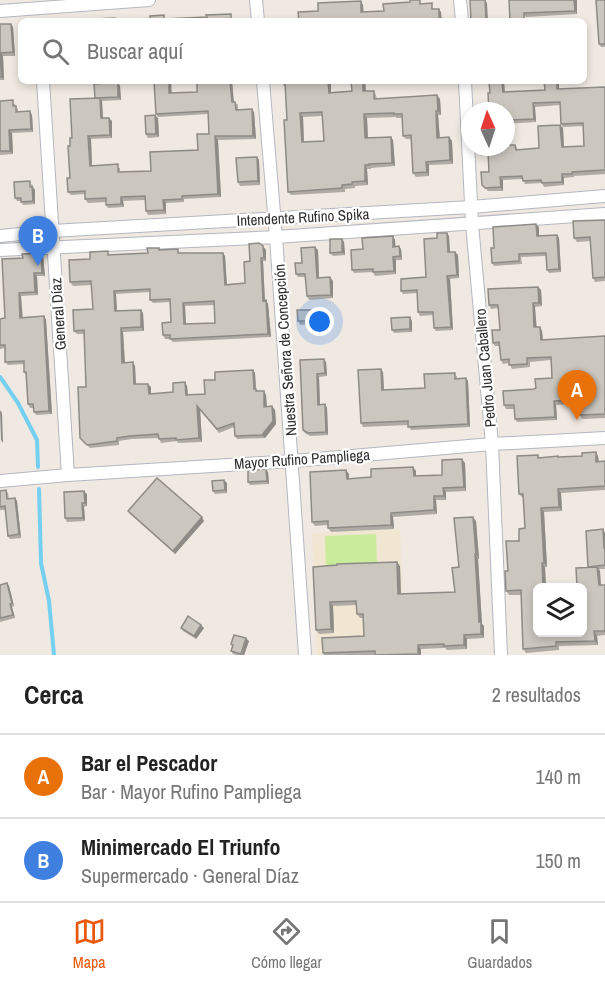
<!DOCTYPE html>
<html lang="es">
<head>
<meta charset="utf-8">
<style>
	body { margin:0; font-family:"Archivo Narrow",sans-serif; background:#f6f6f6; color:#222 }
	.controls { position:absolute; right:18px; bottom:18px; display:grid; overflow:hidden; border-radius:9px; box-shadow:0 3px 9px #0003 }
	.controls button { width:54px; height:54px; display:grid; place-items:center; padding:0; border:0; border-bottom:2px solid #e0e0e0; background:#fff; color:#222; font:30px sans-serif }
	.compass { position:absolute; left:461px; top:102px; width:54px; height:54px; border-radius:50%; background:#fff; box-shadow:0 3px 9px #0003; rotate:357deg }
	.you { position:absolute; left:320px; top:322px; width:21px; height:21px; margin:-15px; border:4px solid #fff; border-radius:50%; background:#1a73e8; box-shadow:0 0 0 9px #1a73e833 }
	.badge { display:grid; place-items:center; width:39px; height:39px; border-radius:50%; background:#ea580c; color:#fff; font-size:20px; font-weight:700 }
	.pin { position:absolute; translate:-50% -50px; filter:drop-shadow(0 2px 3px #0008) }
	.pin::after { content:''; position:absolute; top:32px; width:21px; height:18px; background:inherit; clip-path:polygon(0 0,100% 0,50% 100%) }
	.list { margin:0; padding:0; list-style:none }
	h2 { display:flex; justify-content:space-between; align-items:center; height:78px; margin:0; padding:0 24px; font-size:26px }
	h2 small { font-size:20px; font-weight:400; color:#767676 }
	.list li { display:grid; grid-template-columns:39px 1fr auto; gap:18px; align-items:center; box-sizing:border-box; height:84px; padding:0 24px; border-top:2px solid #e0e0e0 }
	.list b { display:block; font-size:22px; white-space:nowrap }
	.list p { margin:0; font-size:20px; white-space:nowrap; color:#767676 }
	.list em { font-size:20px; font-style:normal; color:#767676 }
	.icon { flex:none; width:33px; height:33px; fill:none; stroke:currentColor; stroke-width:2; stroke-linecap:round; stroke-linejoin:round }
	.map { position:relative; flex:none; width:605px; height:655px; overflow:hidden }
	.search { position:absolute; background:#fff; box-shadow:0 3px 9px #0003; left:18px; right:18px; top:18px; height:66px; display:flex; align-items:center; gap:15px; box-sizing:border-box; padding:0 21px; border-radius:9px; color:#767676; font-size:22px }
	.sheet { height:246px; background:#fff }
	nav { display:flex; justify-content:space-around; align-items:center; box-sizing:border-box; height:84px; border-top:2px solid #e0e0e0; background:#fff; font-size:16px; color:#767676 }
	nav a { display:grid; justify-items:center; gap:3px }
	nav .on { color:#ea580c }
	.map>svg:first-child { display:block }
</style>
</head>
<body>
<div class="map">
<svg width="605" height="655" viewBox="0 0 605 655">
	<rect width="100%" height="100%" fill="#efe9e1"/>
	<path fill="#f0e6d1" d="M400,529L403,602L377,655H317L312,533Z"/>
	<path fill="#c9ec9a" d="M376,534L377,565L326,567L325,536Z"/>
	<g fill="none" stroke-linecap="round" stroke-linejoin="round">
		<path stroke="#75cff0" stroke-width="4" d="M0,377L18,403L37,440L38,467
			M39,489L41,563L49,601L54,655"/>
		<defs>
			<path id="minor" d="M256,0L258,21
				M460,0L462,21
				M0,11L149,0
				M43,81L68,475
				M263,81L276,237L305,655
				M465,81L472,224L492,444L501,655
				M0,236L52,231L471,207L605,196
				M0,250L276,237L605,214
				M0,481L68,475L293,461L492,444L605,438"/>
		</defs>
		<use href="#minor" stroke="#b4b7c1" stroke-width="14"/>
		<use href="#minor" stroke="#fff" stroke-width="12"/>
	</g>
	<path fill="#afaba4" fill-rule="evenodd" d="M509,0H577V14L526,17Z
		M605,0V47H601L599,44Z
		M0,24H11L13,27L15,56H3L4,80H0Z
		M154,81H171V93L197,92V81H232L234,102H235L238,105V109L254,112L256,139L218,140L221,197L184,199V202L166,203V214L148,215L146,211L145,200L123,201L124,207L108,208L106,205V202L88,203L85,199V194L71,195L68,192L70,178V146L72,138L95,98L120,86L121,100L102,101L103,118L112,121V138L91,139L92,165L120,168V172L151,171L198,150L209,134L208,114L158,117L156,114Z
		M281,81H329L331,84V92L352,91L351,81H365L366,91H374L376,95L377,99H440L441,115H438L440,138L449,137L452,141L453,164L429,165V176L416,177L413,173L412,139H406L403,136L402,118H396V117L367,118L368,138L393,140L395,166L371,168V169H367L368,185L355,186V188L345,189V192L291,195L288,192L287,120L285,86H284ZM322,116L324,141L304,142L303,117Z
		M489,81H504L505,92L605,87V174L574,176V177L564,178V185L544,187L542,183L525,184L523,179L503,180V191H488L482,185L489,172L488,155L481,156L479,152L515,145L518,150L539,148L560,125L563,128L564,147L584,146L583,126L563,127L561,124L560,105L535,107L536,122L506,124V111Z
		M0,101L15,104V106L18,109V112L32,115L33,132L12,133L13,154L0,155Z
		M158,118L159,137L148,138L146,134Z
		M257,157L259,160L260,185L240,186L238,182Z
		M32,184L35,190V204L23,205L21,201H17L15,198Z
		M605,220V281L595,282L593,278L590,241L577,242L574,238Z
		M539,227V235H557L559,238L561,272L549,273L547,270L546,256L521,257L522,264L494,266L492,263Z
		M447,233L449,236L450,252H455L458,255L459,278L450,279L453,330L436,331L434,328L433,315L420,316L418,312L417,293L403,294L401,291L426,277L437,238Z
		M393,236L395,240V246L401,249L402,260H396V274L375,276L373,272L354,273L352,270L363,249Z
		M342,239L344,242L345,255L333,256L330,253Z
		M159,248L160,250L180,253H223L225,256L227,284L245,283L250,261L266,250V261H263L265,300L268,304L271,337L173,342L170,339H165L163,335L171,322L170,302L153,303L150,300V292L116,294L117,311L141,310L143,313L144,331L123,332L125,363L135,366L136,384L151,387V394L173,392L187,386L188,395L205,394L215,380L253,370L255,373L256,389L258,391L266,395L267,407L275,410L276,424L265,438L237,439L235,436L234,427L219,433L200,409L202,442L178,443L177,441L161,443L159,438L132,439L119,441V445L90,448L80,438L86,387L84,334H77L74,331L93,309L92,285L73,286L70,282L90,259L110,255L148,253ZM214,305L215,323L186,324L185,306Z
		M318,250L319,278L333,281V298L309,300L307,296L306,277H298L296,274L302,263Z
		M41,253L43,256L45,276H37L38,295L21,296L22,317L44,316L46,320L52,414L36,415L34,412L33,408H30L28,404L26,375L24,372V364L8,365L5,362V348L0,349V319L5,318L23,258Z
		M538,287L541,290L542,306L535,307L536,327L542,331L543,340L605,336V418L582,419L580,415L579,403L556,405L557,420L517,422L515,419V409H506L504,405L534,389L552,378L551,360L530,362V367L512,369L509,363L503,364L501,360L500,346H495L493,343L500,330L498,308L491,309L489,305Z
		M311,310L314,313V324L300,325L298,321Z
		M412,321V332L394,333L392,330Z
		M300,360L326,362L327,376L319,377L320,405L325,404L327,408L328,435L310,436L305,433L303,430Z
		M383,372L384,390L425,388L457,376V379L468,381L470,427L411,430L408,425L363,427L361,423Z
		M538,455L540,458L598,456L599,462L605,461V490L561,493L562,511L544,512L547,567H545L546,588H537V633L577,587L589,567L605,533V569H599L600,571L601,585H605V635L597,636L598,645L559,646V650L526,653L523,649L521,595H509L506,591L508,571L525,528L523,498L519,494Z
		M465,463L466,491L446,492V500H436L437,514L393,517L394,529L331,532L328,528V525L315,526L312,522L349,474V479L371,477L416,471V476L442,475Z
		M268,472L269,484L250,485L248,482Z
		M227,483V493L215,494L213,491Z
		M6,490L8,493L9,499L15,498L17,501L21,538L10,539L8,536L5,510H0V491Z
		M87,494V506L84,507L85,521L67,522L65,518Z
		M128,511L204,521L175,554L130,514Z
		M476,521L479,559H478L482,624L484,626V638L467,639V649L447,650L445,648L421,649V655H324L323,653L364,636V618H360L357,614V605L333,606L334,633L319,634L316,630L313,567L400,566L401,594L455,592L459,567Z
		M7,583L9,586L14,606L12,607L15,618L0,622V585Z
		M181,628H204L196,639L183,631Z
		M249,641L244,655H236L233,654L231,651L233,646L231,644Z"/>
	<path fill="#8e8b86" d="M485,0L487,3L488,21H486Z
		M574,0H577V14L575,11Z
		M361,1L363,5L364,16L361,12Z
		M439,9L441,12L442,21H439Z
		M11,24L13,27L15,56L13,52Z
		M1,53L3,56L4,80L2,77Z
		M169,81H171L172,97L169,93Z
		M230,81H232L234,105L232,102Z
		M328,81L331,84V96L329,93Z
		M363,81H365L366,94L363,91Z
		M502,81H504L505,96L503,92Z
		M557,81H559V93L557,89Z
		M118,82L120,86L121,100L118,97Z
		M437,95L440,99L441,115L438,111Z
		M100,98L102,101L103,122L101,118Z
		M533,103L535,107L536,122L534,119Z
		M252,109L254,112L256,139L253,136Z
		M30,111L32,115L33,132L31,129Z
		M436,111L438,115L440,142L437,138Z
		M300,113L303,117L304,145L302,142Z
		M364,114L367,118L368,142L365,138Z
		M155,115L158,118L159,137L156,134Z
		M109,118L112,121V138L110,135Z
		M560,125L563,128L564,150L562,147Z
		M9,130L12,133L13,154L10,151Z
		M88,136L91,139L92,169L90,166Z
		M215,136L218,140L221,197L218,194Z
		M391,137L393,140L395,166L392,163Z
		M449,137L452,141L453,164L450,160Z
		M257,157L259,160L260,185L258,181Z
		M426,162L429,165V176L427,172Z
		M365,165L367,169L368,185L365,181Z
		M562,174L564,178V185L562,182Z
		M500,177L503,180V191L501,187Z
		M32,187L35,190V204L33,201Z
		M121,197L123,201L124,207L121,204Z
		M163,200L166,203V214L164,210Z
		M536,224L539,227V239L537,236Z
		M447,233L449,236L450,256L448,252Z
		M557,235L559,238L561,272L559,269Z
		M393,236L395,240L396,250L393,247Z
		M342,239L344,242L345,255L342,252Z
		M263,246L266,250V261L264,258Z
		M399,246L401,249L402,260L400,256Z
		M315,247L318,250L319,281L317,278Z
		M455,252L458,255L459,278L457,275Z
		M41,253L43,256L45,276L42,273Z
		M223,253L225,256L227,288L225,285Z
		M393,257L396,260V274L394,271Z
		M261,258L263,261L265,304L263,301Z
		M34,273L37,276L38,295L35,292Z
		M447,276L450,279L453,330L451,327Z
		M330,277L333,281V298L331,295Z
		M538,287L541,290L542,306L539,303Z
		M114,291L116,294L117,314L115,311Z
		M19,293L21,296L23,321L20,318Z
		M266,300L268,304L271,337L268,334Z
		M183,303L185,306L186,328L184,324Z
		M533,303L535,307L537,331L534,327Z
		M141,310L143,313L144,331L141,327Z
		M311,310L314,313V324L312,321Z
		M44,316L46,320L52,414L49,411Z
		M410,317L412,321V332L410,329Z
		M540,327L542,331L543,344L541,340Z
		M121,328L123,332L125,366L122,363Z
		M324,359L326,362L327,376L325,373Z
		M133,362L135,366L136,388L134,384Z
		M381,369L383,372L384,394L382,390Z
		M253,370L255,373L256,393L254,389Z
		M317,374L319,377L320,408L318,405Z
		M466,378L468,381L470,427L468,424Z
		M185,382L187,386L188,398L186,395Z
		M148,384L151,387V397L149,394Z
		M264,391L266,395L267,410L264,407Z
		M554,401L556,405L557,420L555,417Z
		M325,404L327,408L328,435L326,432Z
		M197,406L200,409L202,442L199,438Z
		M272,406L275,410L276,424L265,438L262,435Z
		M0,410L2,413L3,443L1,440Z
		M596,452L598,456L599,466L596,462Z
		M462,459L465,463L466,491L464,487Z
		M413,467L416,471V479L414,476Z
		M266,469L268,472L269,484L267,481Z
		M346,470L349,474V482L347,479Z
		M224,480L227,483V493L225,490Z
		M443,488L446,492V500L444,496Z
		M558,489L561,493L562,511L559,507Z
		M84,491L87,494V506L85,503Z
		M434,496L436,500L437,514L434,510Z
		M15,498L17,501L21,538L19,534Z
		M82,503L84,507L85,521L83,518Z
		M541,508L544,512L547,567L544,563Z
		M391,513L393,517L394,529L391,525Z
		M202,517L204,521L175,554L173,551Z
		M473,517L476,521L479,559L476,554Z
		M603,529L605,533V549L604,548Z
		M475,554L478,559L482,624L484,626V638L481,634L479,622Z
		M397,562L400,566L401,598L398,594Z
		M542,563L545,567L546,588H543Z
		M597,567L600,571L601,590L599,585Z
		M7,583L9,586L14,606L12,603Z
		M330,602L333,606L334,633L331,629Z
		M10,604L12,607L15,618L13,615Z
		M201,625L204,628L196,639L194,636Z
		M594,631L597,636L598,645L595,641Z
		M464,635L467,639V649L464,645Z
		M246,638L249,641L244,655H242Z
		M418,645L421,649V655L418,654Z"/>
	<path fill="#cbc7bf" stroke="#8e8b86" stroke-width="1.5" fill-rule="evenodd" d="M410,0H420V4L432,3V9H439V21H299L298,12L318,11V3L361,1V12L384,11L383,4L410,2Z
		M470,0H485L486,21H471Z
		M509,0H574L575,11L524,13V21H510Z
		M596,0H605V44H599Z
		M231,14V21H150V16L164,15V19L207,17L206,15Z
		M115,18V21H96V19Z
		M0,24H11L13,52L1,53L2,77H0Z
		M154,81H169V93L197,92V81H230L232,102H235L236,110L252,109L253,136H215L218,194L182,196V199L163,200L164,210L146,211L145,196L121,197V204L106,205V198L85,199V191L68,192L67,178H70L68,146H70V138H72L70,99L100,98L101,118H109L110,135L88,136L90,166L118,164V172L151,171L150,152L198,150L197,134H209L208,111L156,114Z
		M281,81H328L329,93L352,91L351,81H363V91H374V99L437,95L438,111H436L437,138L449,137L450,160L426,162L427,172L413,173L411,135L403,136L402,114H394V113L364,114L365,138L391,137L392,163L369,164V165H365V181L352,182V184L342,185V188L288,192L284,120H287L285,82H281ZM322,112L324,141L302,142L300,113Z
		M489,81H502L503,92L545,90L544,81H557V89L605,87V170L572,172V174H562V182L542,183L541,180L523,181L522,176L500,177L501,187L485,188L482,185L481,172H489L488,152H479V147H506V145H515L516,150L539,148L538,126L560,125L562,147L584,146L583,123L561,124L560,102L533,103L534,119L506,120V111H489L488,93H490Z
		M118,82V97L95,98L94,84Z
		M13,100V106H16V112L30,111L31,129L9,130L10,151H0V101Z
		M155,115L156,134H146L145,116Z
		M257,157L258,181L238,182L236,158Z
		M30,181V187H32L33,201L21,202V198H15L14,182Z
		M605,220V277L593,278L590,237L574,238L573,221Z
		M536,224L537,236L557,235L559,269L547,270L546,253L519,254V261L492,263L491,248H494L493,227Z
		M437,233H447L448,252H455L457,275L447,276L451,327L434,328L433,312H418L417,290L401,291V279L426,277L424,239L437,238Z
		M393,236V247L399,246L400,256L393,257L394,271L373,272V269L352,270L351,250L363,249L362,238Z
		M330,239H342V252L330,253Z
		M259,243L263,246L264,258H261L263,301L266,300L268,334L170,339V335H163L162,323L171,322L170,299L150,300V289L114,291L115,311L141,310V327L121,328L122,363L133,362L134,384H148L149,394L173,392V383L185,382L186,395L205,394L204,380H215V372L253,370L254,389H256V391H264V407L272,406L273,421L262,435L235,436L234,423L217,429L197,406L199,438L176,440V438L159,439L158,434L130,436L117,438V441L87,445L80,438L78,387H86L84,330L74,331L73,310L93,309L91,281L70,282L69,260L90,259V252L108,251V255L148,253L147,248H159V250L178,249V253H223L225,285L245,283L244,262L250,261L249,244ZM214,301L215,323L184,324L183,303Z
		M315,247L317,278L330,277L331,295L307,296L305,274H296L295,263H302L301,248Z
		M41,253L42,273H34L35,292L19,293L20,318L44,316L49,411L34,412L33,404H28L26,372H24V361L5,362V345H0V319L5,318L2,259L23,258L22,254Z
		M538,287L539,303H533L534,327H540L541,340L605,336V414L580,415L578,400L554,401L555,417L515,419L514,405H504L503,391L534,389L536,388L535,379L552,378L551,357L527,358V364L509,365V359L501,360L499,342L493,343L492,330H500L498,305H489L488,289Z
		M297,310H311L312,321H298Z
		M410,317V329L392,330L391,318Z
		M324,359L325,373L317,374L318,405L325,404L326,432L308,433L303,430L300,360Z
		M381,369L382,390L425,388L424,374L455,373V379L466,378L468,424L408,427V421L361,423L358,370Z
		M596,452V462L605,461V486L558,489L559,507L541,508L544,563H542L543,588H537V633H582V588H566L577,587L576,568L597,567L599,585H605V631H594L595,641L556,642V646L523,649L521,590L506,591L505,571H508L506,541H519V529L525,528L523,494H519L517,456L538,455V458L558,456V457L582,456V453Z
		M462,459L464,487L443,488L444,496H434V510L391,513V525L328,528V521L312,522L310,472L346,470L347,479L371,477V469L413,467L414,476L442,475V460Z
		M266,469L267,481L248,482V470Z
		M157,478L202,517L173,551L128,511Z
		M224,480L225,490L213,491L212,481Z
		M6,490L7,499L15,498L19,534L8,536L5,506L0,507V491Z
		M84,491L85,503H82L83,518H65L64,492Z
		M473,517L476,554H475L479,622H481V634L464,635V645L444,646V644L418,645V654L375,655V651L323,653L322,638L364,636L363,614H357L356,601L330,602L331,629L316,630L313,567L337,565V564L397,562L398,594L455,592L452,568L459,567L454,518Z
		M603,529L604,548H605V565L588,567L586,531Z
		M7,583L12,603L10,604L13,615L0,618V585Z
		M188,616L201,625L194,636L181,628Z
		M234,635L246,638L241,654L231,651L233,645L231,644Z"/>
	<g text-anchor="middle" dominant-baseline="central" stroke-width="4.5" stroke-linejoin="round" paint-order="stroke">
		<g font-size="15" fill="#2e2e2e" stroke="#fff">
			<text transform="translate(303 217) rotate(-3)">Intendente Rufino Spika</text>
			<text transform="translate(58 314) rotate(-94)">General Díaz</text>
			<text transform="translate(285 350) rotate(-94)">Nuestra Señora de Concepción</text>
			<text transform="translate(485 368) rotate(-95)">Pedro Juan Caballero</text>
			<text transform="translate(302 459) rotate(-4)">Mayor Rufino Pampliega</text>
		</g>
	</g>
</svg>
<div class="controls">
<button><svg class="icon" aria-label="layers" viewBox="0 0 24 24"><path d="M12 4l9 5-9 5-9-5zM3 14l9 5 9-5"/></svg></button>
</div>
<svg class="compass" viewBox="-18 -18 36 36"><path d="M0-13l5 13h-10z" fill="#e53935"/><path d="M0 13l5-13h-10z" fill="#767676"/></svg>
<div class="you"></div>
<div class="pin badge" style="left:577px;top:420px;background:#e8710a">A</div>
<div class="pin badge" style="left:38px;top:266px;background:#3f7fe0">B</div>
<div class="search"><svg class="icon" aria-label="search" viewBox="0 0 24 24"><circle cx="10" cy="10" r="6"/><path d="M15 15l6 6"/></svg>Buscar aquí</div>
</div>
<section class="sheet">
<h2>Cerca<small>2 resultados</small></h2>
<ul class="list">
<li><span class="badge" style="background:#e8710a">A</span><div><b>Bar el Pescador</b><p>Bar · Mayor Rufino Pampliega</p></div><em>140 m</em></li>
<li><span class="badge" style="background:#3f7fe0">B</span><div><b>Minimercado El Triunfo</b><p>Supermercado · General Díaz</p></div><em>150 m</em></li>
</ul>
</section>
<nav>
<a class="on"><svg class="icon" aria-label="map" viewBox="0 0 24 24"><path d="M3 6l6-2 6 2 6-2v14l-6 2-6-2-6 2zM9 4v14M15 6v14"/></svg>Mapa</a>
<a><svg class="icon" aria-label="directions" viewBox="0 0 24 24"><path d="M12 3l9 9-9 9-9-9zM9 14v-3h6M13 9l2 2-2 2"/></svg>Cómo llegar</a>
<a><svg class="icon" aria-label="saved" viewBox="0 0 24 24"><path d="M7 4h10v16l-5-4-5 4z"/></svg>Guardados</a>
</nav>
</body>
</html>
